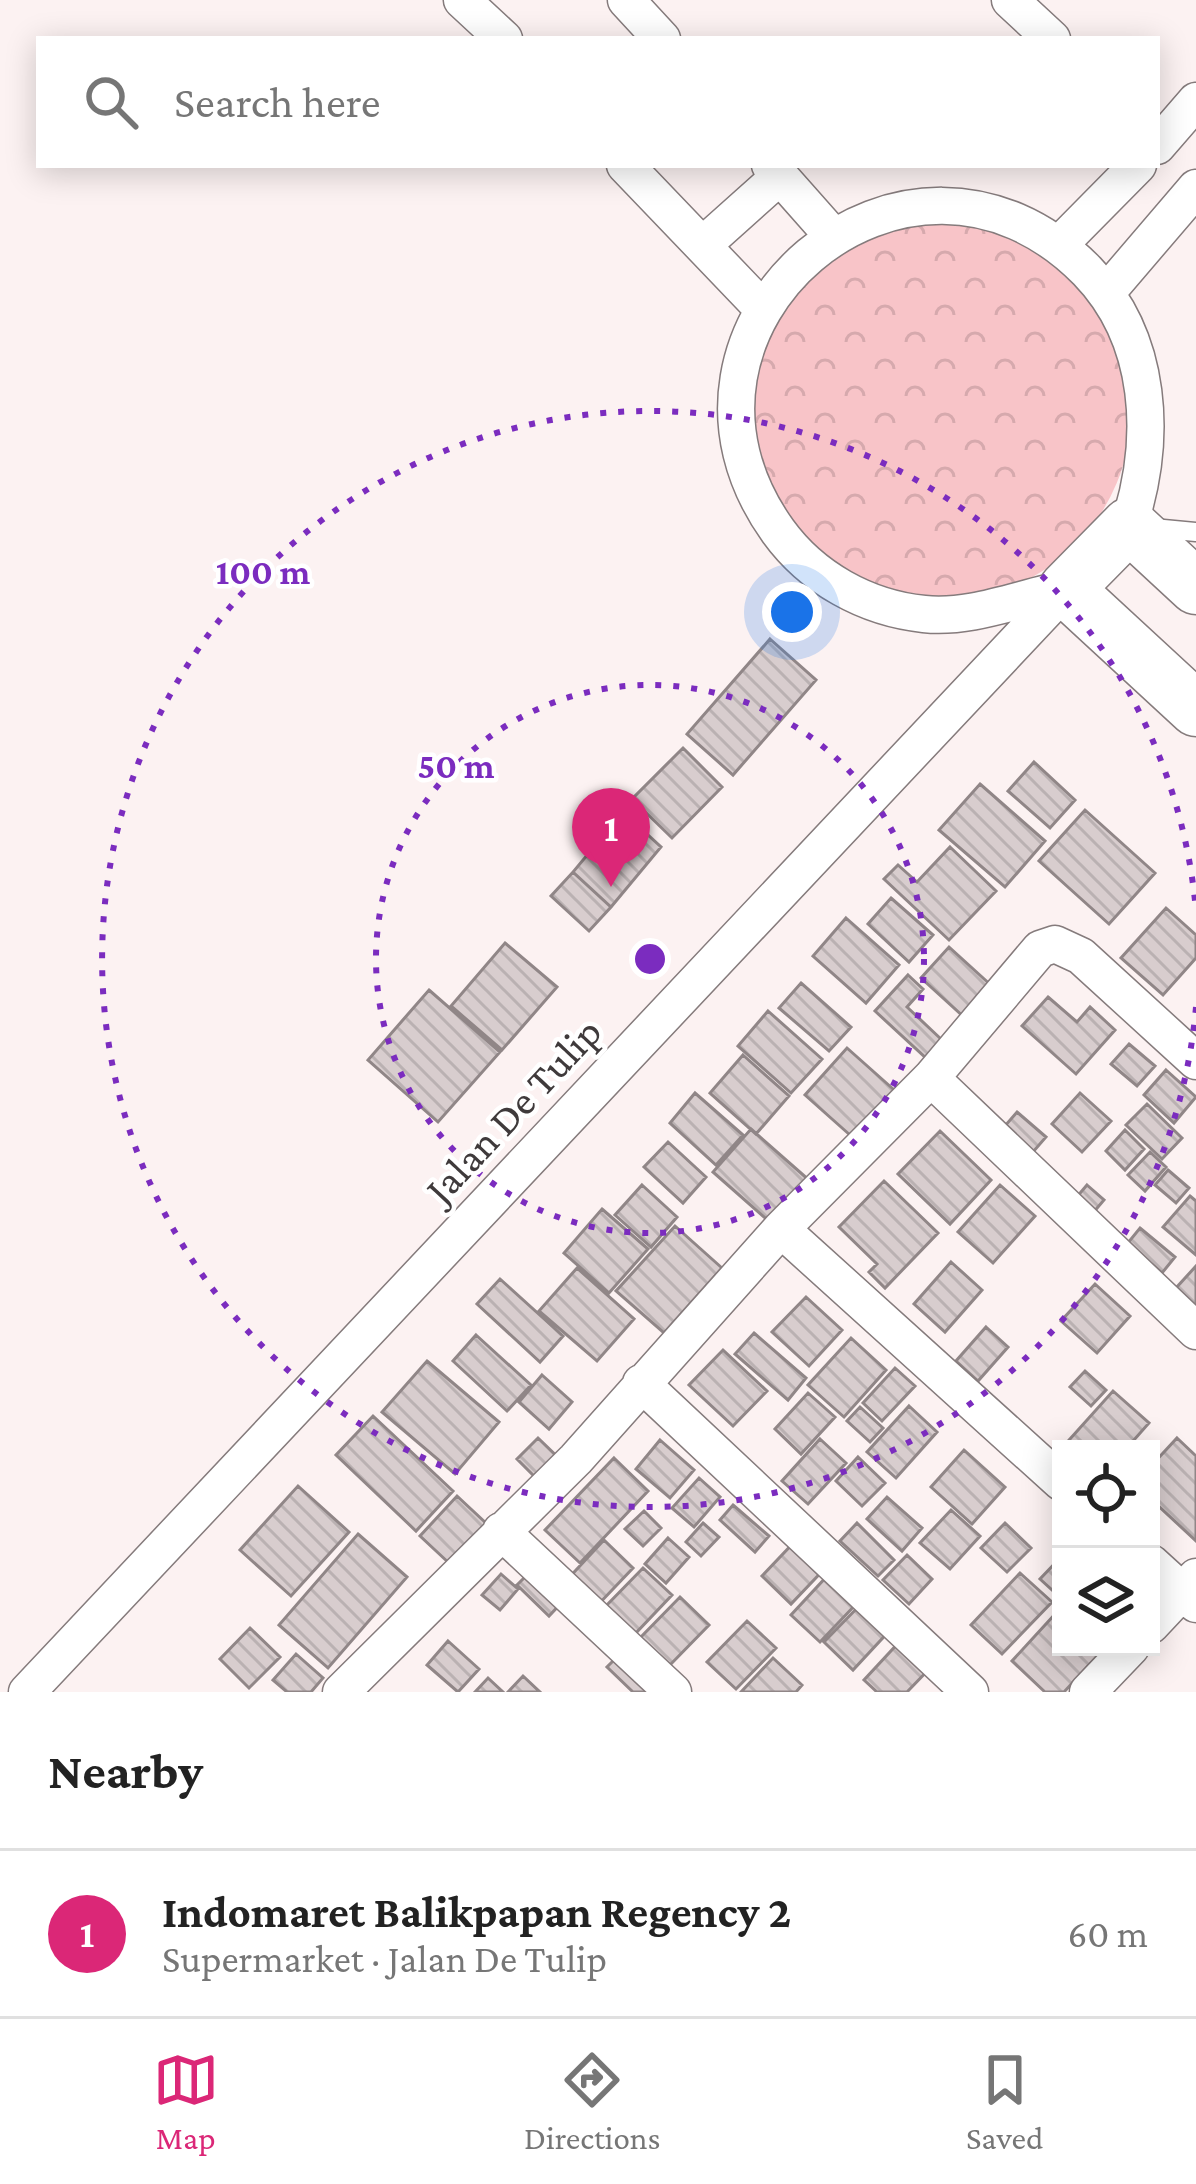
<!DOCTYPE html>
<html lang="en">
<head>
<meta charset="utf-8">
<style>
	body { margin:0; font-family:"Crimson Pro",serif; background:#f2f2f2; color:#222 }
	.controls { position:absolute; right:36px; bottom:36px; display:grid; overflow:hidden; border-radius:0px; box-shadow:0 6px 30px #0003 }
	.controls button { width:108px; height:108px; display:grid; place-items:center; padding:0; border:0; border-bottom:3px solid #e0e0e0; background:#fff; color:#222; font:60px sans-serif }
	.you { position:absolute; left:792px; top:612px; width:42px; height:42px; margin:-30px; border:9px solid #fff; border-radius:50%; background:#1a73e8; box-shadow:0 0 0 18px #1a73e833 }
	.badge { display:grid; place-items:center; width:78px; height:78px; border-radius:50%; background:#db2777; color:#fff; font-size:39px; font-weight:700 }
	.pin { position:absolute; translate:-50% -99px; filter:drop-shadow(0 3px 6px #0008) }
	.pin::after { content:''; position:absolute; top:63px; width:42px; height:36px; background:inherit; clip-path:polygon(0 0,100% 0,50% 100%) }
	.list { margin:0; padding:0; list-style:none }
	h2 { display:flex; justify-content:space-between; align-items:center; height:156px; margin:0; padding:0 48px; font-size:51px }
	h2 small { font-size:39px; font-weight:400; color:#767676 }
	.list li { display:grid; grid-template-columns:78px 1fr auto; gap:36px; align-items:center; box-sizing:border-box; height:168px; padding:0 48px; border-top:3px solid #e0e0e0 }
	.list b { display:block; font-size:45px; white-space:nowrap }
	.list p { margin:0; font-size:39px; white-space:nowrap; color:#767676 }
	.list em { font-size:39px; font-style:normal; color:#767676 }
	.icon { flex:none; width:66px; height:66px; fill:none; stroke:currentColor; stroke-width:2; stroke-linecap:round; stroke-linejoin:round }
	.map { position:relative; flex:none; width:1196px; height:1692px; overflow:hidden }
	.search { position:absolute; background:#fff; box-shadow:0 6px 30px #0003; left:36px; right:36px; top:36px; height:132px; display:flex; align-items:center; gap:30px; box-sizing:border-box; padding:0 42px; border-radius:0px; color:#767676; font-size:45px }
	.sheet { height:324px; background:#fff }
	nav { display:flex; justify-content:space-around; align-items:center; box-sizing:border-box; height:168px; border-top:3px solid #e0e0e0; background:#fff; font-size:33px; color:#767676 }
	nav a { display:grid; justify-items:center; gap:6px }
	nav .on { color:#db2777 }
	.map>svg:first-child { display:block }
</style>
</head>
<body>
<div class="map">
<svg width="1196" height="1692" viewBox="0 0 1196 1692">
	<defs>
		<pattern id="forest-crowns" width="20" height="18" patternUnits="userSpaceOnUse" patternTransform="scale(3)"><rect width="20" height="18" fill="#f8c4c8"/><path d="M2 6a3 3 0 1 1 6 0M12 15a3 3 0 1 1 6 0" fill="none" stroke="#d6a9ad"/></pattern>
		<pattern id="building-back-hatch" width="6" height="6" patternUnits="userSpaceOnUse" patternTransform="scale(3)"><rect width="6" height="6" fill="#d8cdce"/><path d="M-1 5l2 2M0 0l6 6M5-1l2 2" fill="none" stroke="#bab1b2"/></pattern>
	</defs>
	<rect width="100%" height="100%" fill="#fcf2f2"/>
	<path fill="url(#forest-crowns)" d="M753 411a189 189 0 1 1 378 0a189 189 0 1 1-378 0Z"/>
	<path fill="url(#building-back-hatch)" stroke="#908687" stroke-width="3" d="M770,639L816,680L733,775L687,734Z
		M683,748L722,787L672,838L632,799Z
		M1034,762L1075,800L1050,828L1008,791Z
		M980,784L1045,841L1005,887L939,830Z
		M1085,810L1155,873L1109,924L1039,861Z
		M623,812L661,847L611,907L573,872Z
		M950,847L996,891L949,940L884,879L898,865L917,882Z
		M573,872L611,907L589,931L551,896Z
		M891,898L933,935L909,962L868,924Z
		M1166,908L1196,935V958L1163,995L1121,958Z
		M846,918L899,965L866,1003L813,956Z
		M505,943L557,987L502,1050L451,1006Z
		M949,947L993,987L965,1018L921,978Z
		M908,975L923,989L907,1007L942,1040L926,1058L875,1011Z
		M801,983L851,1027L829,1051L779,1008Z
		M429,990L500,1052L438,1122L368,1060Z
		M1048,997L1077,1022L1090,1007L1115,1030L1076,1074L1022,1026Z
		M768,1011L822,1059L791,1093L738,1046Z
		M1129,1044L1155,1066L1137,1086L1111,1064Z
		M847,1048L901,1096L859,1143L805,1095Z
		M743,1055L789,1096L756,1134L710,1093Z
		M1166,1070L1196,1097L1174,1123L1144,1095Z
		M695,1093L743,1135L716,1165L670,1123Z
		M1080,1093L1111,1121L1082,1152L1052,1124Z
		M1147,1104L1182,1138L1162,1159L1126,1125Z
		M1017,1112L1046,1137L1033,1152L1004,1127Z
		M751,1129L810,1181L772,1224L713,1172Z
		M1125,1130L1144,1149L1125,1170L1106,1151Z
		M940,1131L991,1180L950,1224L898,1174Z
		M668,1142L706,1177L683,1203L644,1167Z
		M1150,1152L1166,1167L1145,1191L1128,1175Z
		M1168,1170L1189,1188L1176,1203L1155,1185Z
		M884,1181L938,1233L885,1288L869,1272L877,1264L839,1227Z
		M642,1185L677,1217L651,1247L615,1215Z
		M1000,1185L1035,1216L993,1263L958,1232Z
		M1087,1185L1104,1200L1092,1214L1075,1199Z
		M1190,1196L1196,1201V1255L1163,1227Z
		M602,1209L648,1249L609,1293L564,1253Z
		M675,1226L722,1268L664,1333L616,1291Z
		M1140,1228L1175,1257L1162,1273L1127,1244Z
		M951,1262L982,1290L945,1332L914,1304Z
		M1196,1266V1306L1176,1288Z
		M577,1268L634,1319L597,1361L539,1311Z
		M500,1279L563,1336L540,1362L477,1304Z
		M1095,1284L1130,1316L1097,1353L1061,1321Z
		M806,1297L842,1330L809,1366L772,1332Z
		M986,1327L1008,1347L978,1381L956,1361Z
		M754,1333L806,1378L788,1400L735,1354Z
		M476,1335L531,1385L507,1411L453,1361Z
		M851,1338L886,1370L844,1417L808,1385Z
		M723,1350L767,1391L733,1426L689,1385Z
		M427,1361L499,1422L455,1474L382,1412Z
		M895,1368L915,1386L882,1421L863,1403Z
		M1085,1371L1106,1390L1091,1406L1070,1387Z
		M542,1375L572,1402L549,1429L519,1402Z
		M1113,1391L1149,1423L1126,1449H1061Z
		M808,1393L835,1417L801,1454L775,1429Z
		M909,1406L937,1432L896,1478L867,1452Z
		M860,1407L883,1428L870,1442L847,1421Z
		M373,1416L453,1491L416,1531L336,1455Z
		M538,1438L564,1463L543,1485L517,1459Z
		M1177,1438L1196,1456V1541L1151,1499V1466Z
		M820,1439L846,1463L808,1504L782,1481Z
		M660,1440L694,1470L670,1498L636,1469Z
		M964,1450L1005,1487L972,1524L931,1487Z
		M858,1457L885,1483L862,1506L836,1481Z
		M614,1458L648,1491L580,1563L545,1530Z
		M699,1478L720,1497L694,1527L672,1508Z
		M298,1486L349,1532L291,1596L240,1550Z
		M457,1496L487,1524L450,1564L420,1536Z
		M887,1497L922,1528L902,1551L867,1519Z
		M733,1505L769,1536L755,1552L720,1520Z
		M951,1510L980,1536L950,1569L920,1543Z
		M644,1511L661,1528L643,1546L625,1529Z
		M703,1523L719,1537L701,1556L686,1542Z
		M857,1523L894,1560L878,1576L840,1541Z
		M1005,1523L1031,1548L1007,1572L981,1548Z
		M358,1534L407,1577L328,1668L279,1625Z
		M801,1535L830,1563L791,1604L762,1576Z
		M668,1538L689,1557L666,1583L645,1564Z
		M604,1540L633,1568L594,1609L565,1582Z
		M907,1555L932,1579L909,1604L883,1580Z
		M1061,1557V1598L1040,1579Z
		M643,1568L672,1595L633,1636L604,1608Z
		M533,1569L565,1599L549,1616L517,1585Z
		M830,1573L859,1601L820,1642L791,1615Z
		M1020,1573L1052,1602L1002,1654L971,1625Z
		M501,1574L518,1589L500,1610L482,1595Z
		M680,1597L709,1625L670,1665L640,1638Z
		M864,1601L892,1628L853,1670L824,1642Z
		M1057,1612L1061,1647H1094L1100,1653L1064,1692H1045L1012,1661Z
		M747,1621L776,1648L736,1689L707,1662Z
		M250,1628L280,1657L249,1688L220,1659Z
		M903,1638L932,1666L907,1692H877L864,1680Z
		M448,1641L479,1669L458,1692L427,1665Z
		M296,1654L323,1678L311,1692H287L273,1680Z
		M619,1655L658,1692H633L607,1667Z
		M773,1658L802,1685L796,1692H741Z
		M523,1676L540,1692H508Z
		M488,1678L503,1692H475Z"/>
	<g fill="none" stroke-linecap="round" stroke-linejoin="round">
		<defs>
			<path id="lane" d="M1153,528L1196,532"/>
			<path id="street" d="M462,0L504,39
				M626,0L662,39
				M1010,0L1052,39
				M1157,146L1196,101
				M625,165L762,308
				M770,165L832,235
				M1060,244L1138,165
				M703,245L780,176
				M1107,292L1196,188
				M1066,589C1019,598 972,619 924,614C866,608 812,578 778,531C630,325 908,89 1087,271C1153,339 1157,439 1129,525
				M931,1078L1196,1331
				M781,1229L1061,1482
				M641,1383L970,1692
				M501,1531L673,1692
				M1151,1563L1196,1604
				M1151,1625L1196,1577
				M27,1692L1066,589
				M341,1692L576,1459L781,1229L931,1078L1040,949L1055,944L1081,956L1196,1061
				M1088,1692L1131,1647"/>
			<path id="secondary" d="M1196,587L1129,525L1066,589L1196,709"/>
		</defs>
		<use href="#lane" stroke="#857b7c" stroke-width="21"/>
		<use href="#street" stroke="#857b7c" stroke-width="39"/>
		<use href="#secondary" stroke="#857b7c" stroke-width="57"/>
		<use href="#lane" stroke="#fff" stroke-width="18"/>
		<use href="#street" stroke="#fff" stroke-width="36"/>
		<use href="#secondary" stroke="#fff" stroke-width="54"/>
	</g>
	<g fill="none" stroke="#7b2cbf" stroke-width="6" stroke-dasharray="6 12">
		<circle cx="650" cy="959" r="274"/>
		<path d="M1196 1007A548 548 0 1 1 1196 911"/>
	</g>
	<g text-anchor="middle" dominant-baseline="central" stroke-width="9" stroke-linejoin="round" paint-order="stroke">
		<g font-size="42" fill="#3f3a3b" stroke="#fff">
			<text transform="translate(513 1110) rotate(-47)">Jalan De Tulip</text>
		</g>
	</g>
	<circle cx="650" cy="959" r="18" fill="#7b2cbf" stroke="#fff" stroke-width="6"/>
	<g font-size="36" text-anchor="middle" font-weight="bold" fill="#7b2cbf" stroke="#fff" stroke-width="9" stroke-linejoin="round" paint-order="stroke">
		<text x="263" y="584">100 m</text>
		<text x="456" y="778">50 m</text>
	</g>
</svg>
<div class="controls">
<button><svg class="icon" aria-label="locate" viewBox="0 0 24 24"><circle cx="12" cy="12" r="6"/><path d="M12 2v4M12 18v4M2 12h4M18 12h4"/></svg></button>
<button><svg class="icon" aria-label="layers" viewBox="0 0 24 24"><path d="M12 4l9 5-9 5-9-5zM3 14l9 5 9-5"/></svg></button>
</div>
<div class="you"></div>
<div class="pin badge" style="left:611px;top:887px">1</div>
<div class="search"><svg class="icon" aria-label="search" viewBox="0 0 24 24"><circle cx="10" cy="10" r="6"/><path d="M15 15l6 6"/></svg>Search here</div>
</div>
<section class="sheet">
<h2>Nearby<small></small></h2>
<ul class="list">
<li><span class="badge">1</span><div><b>Indomaret Balikpapan Regency 2</b><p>Supermarket · Jalan De Tulip</p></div><em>60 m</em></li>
</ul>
</section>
<nav>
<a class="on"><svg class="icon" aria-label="map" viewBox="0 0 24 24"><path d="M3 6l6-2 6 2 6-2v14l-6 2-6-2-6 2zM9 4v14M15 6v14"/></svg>Map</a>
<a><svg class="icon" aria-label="directions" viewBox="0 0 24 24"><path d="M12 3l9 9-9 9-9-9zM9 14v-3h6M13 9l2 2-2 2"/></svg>Directions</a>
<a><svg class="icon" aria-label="saved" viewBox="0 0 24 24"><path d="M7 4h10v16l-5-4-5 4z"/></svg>Saved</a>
</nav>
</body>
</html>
